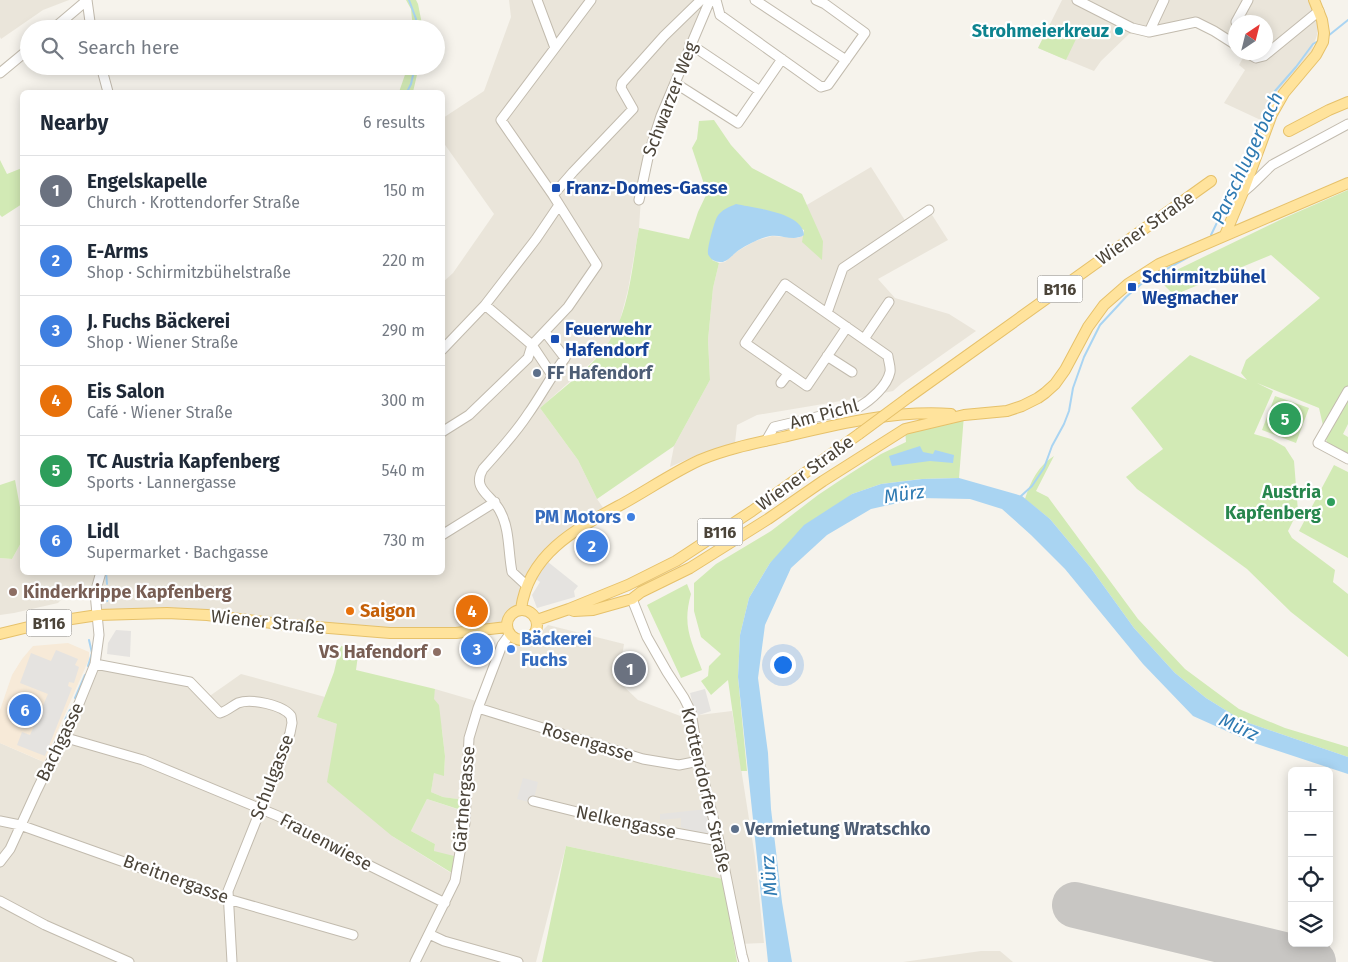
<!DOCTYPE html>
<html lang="en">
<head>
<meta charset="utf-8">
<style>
	body { margin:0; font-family:"Fira Sans",sans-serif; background:#f6f6f7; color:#1f2937 }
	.controls { position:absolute; right:15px; bottom:15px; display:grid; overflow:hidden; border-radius:8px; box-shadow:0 2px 12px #0003 }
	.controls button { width:45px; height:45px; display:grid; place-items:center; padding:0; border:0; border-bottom:1px solid #e0e1e3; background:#fff; color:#1f2937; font:25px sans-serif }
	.compass { position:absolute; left:1228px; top:15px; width:45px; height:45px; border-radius:50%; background:#fff; box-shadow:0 2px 12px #0003; rotate:35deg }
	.you { position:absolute; left:782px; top:664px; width:18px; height:18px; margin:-12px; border:4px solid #fff; border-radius:50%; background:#1a73e8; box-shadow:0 0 0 8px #1a73e833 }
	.badge { display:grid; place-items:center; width:32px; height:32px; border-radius:50%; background:#2563eb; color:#fff; font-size:16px; font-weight:700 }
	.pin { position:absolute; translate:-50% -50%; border:2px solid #fff; box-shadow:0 1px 5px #0006 }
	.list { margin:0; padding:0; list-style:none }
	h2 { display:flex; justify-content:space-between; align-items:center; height:65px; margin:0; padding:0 20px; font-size:21px }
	h2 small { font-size:16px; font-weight:400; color:#747a83 }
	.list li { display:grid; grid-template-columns:32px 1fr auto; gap:15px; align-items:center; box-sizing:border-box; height:70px; padding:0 20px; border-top:1px solid #e0e1e3 }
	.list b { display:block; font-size:19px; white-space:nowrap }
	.list p { margin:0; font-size:16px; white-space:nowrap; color:#747a83 }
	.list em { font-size:16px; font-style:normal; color:#747a83 }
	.icon { flex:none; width:28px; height:28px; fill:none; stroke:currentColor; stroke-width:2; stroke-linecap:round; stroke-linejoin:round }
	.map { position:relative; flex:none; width:1348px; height:962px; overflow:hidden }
	.search { position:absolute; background:#fff; box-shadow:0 2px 12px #0003; left:20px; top:20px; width:425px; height:55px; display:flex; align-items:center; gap:12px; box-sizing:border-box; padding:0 18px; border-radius:28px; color:#747a83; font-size:19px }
	.panel { position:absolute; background:#fff; box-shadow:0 2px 12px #0003; left:20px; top:90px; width:425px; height:485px; border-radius:8px }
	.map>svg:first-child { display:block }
</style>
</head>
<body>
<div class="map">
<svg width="1348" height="962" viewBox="0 0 1348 962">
	<rect width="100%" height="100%" fill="#f6f3ec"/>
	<path fill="#eae5da" d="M0,0H69L43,10L1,39L0,37Z
		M509,0H714L693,34L642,182L639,228L628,290L619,324L609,344L594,360L540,408L578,460L597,499L606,512L541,562L521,609L511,614L507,624L456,633L220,616L98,615L95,593L77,583L58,603L14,613L0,615V558L12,559L22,541V572H442L443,282L453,273L494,214L443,142V118L484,91L511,17Z
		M1062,0H1309L1318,25L1317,35L1311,53L1265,122L1224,103L1245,70L1239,65L1244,56L1239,53L1266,52V22H1236L1235,50L1211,33L1195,26H1181L1162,34L1148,36L1135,33L1129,34L1101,61L1094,71L1038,48Z
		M871,167L906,222L927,207L948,240L878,279L895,298L949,314L976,331L902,383L893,391L865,397L757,415L737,425L735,443L697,455L670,467L674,446L710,380L708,340L713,288L719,263L725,262L736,252L755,241L772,236L798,238L804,235L823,241L805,206Z
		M548,625L624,644L618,681L638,700L683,717L732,711L755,857L764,943L738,944L723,879L566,846L536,962H0V743L55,767L71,734L97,672L101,669L187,684L204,700L241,674L325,697L317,717L337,724L392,836L451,873L434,851L435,844L411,831L427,799L463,811L464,800L443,797L431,792L434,772L444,775L445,756L442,730L433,699L435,689L476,701L503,634L513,641H532Z
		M981,951H1000L1013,962H903Z"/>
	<path fill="#f7ead8" d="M68,643L89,652V659L44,762L0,743V710L12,675L22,659L33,646Z"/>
	<path fill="#d2eab5" d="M406,0H416L418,4L423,29H413L411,9Z
		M1050,24L1077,37L1066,60L1038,48Z
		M408,66H419L413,92H399Z
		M714,120L731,145L752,168L802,194L823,241L822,260L802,242L804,230L764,210L754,208L712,260L719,263L713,288L708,340L710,380L674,446L597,499L578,460L540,408C559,391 597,363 609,342C630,309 632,265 639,228L689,239L698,212L707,193L692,148L697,139L699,121Z
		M0,160L7,174L22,168V204L2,217L0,215Z
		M1348,190V424L1343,434L1348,437V455L1327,443L1319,408L1257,383L1273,391L1254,434L1271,439L1285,447L1294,461L1298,511L1288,531L1292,538L1335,570L1333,582L1348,594V657L1291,612L1247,569L1137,489L1126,477L1163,449L1131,408L1190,355L1247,380L1241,373L1246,360L1320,298L1271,255L1174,295L1158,279L1284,218Z
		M1275,396L1309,408L1296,443L1262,430Z
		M964,415L959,478L921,479L881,484L852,494L770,563L749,598L740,635L738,677L747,771H741L728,680L711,695L701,681L708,676L709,666L721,654L701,637L694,611V583L716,564L771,531L818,495L848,475L881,454L906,442L905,429Z
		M1054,456L1036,491L1048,497L1138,619L1185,669L1239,709L1285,728L1348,747V757L1243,721L1206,698L1175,673L1134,628L1090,567L1050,519L1025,499C1030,482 1039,465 1054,456Z
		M1334,465L1348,472V558L1299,531Z
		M15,480L22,518V541L12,559L0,558V485Z
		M687,584L691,594C682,626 691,640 702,670L681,678L647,605Z
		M340,646L359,648L356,670L435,689L434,699L439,705L445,756L444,776L434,773L431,792L443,797L465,800L464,811L427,799L411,831L435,844L434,851L454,856L452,873L392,836L327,782L337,724L317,717L334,672Z
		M566,846L723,879L737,962H542Z"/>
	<path fill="#e5e3e0" d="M548,562L578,586L574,591L575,597L537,608L532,595L540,582L536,579Z
		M116,630L131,631L130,657L107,654L108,643Z
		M56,650L78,659L75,665L79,667L74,683L69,682L68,686L72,688L45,756L17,745L22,732L30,735L48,694L20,683L31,653L51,661Z
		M705,689L711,711L696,716L690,693Z
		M523,778L538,782L533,803L517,799Z
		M707,809L713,838L704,836L681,827V818L660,820V814Z"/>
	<path fill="#a9d4f2" d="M736,204C753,208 803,212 804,235C793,242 782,234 770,236C759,238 749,244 739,250C733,254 727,263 720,262C715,262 710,259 708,254C707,248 714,223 717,217C721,210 729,207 736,204Z
		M920,446L923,452L933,454L935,450L954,455L953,463L930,461L892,466L889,456Z
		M959,478L1022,496L1050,519L1090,567L1134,628L1175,673L1206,698L1243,721L1348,757V774L1251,742L1193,716L1143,664L1065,569L1031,535L1002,509L970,499L920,498L871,509L827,535L791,568L765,625L758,678L768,753L771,809L782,902L792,962H768L738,677L740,635L749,598L770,563L804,525L852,494L881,484L922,479Z"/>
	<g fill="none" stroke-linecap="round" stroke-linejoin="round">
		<path stroke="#a9d4f2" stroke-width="2" d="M409,0L416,19V29
			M1328,36L1348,20
			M407,92L411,84L415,66
			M1211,235L1224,208L1252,140L1275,91L1296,67L1313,44L1320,40
			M1021,496L1032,486L1044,468L1052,446L1064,424L1069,411L1073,388L1084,357L1100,325L1126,297L1146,280L1198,252
			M106,572L107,584
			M107,601L108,594
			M88,666L92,653L89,640
			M75,698L85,675
			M65,720L70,710
			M50,753L58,737"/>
		<path stroke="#c8c6c3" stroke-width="46" d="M1075,905L1313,962"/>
		<defs>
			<path id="minor" d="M87,0L91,29
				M537,0L555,48
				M716,0L720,15L821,87L828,85L865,33L825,4L816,0
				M755,0L846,60
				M1077,0L1132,28L1149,32L1196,22L1214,31L1236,45
				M1236,22L1248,0
				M53,29L86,1
				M1149,32L1164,0
				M690,44L760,91
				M1245,52L1256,58L1264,56L1319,11
				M101,66L108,92
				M0,73L29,49
				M675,83L738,123L782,59
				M1243,192C1254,184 1262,174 1272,165L1348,124
				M553,195L573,172L633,109L621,88L622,83L664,36L701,0
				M639,200L649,153L661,116L710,0
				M485,305L532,345L552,375
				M827,313L843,268L929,210
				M864,339L889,302
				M442,350L485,305L536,239L559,205
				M827,356L852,372
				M781,383L788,374
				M1348,391L1318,443L1348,459
				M442,432L469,415L528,358L532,345L568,307L597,265L553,195L501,120L591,0
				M766,441L774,427L859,407C871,400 887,386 890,372C891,367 888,360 888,356L785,284L745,343L807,386L847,327
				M442,535L495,502
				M526,585L512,572C508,552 510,529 500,511C492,495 471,489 483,469C499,451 515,434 528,414C541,396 551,376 565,358L545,332
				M632,599L647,637L667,672L684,698L691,712L699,761L719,841L742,955L744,962
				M95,664L190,682L220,713C227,711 232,706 238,703C251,698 283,705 291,716L292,723L290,733L276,771L228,891L232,962
				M478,708L643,759L679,765L699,761
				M63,737L143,760L278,816L306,831L322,842L445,903
				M533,801L626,824L719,841
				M0,821L20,825L228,899L353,935
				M0,862L10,849L37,790L78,706L95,664L99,635L95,593L101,572
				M0,901L45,925L129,962
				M429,934L444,941L518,962
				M415,962L455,881L465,823L469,738L478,708L502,645L510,634"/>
			<path id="major" d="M1289,131L1329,110L1348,102
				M1225,235L1243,192L1272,114L1284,93L1316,55L1323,42L1324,33L1322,20L1314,0
				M909,397L1211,181
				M521,609C529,552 578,528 624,503C649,489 674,472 700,460C726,449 756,443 783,437C838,424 894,410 951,414
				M569,609L574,611L593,610L632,599L641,592L690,568L768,519L823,481L905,429L964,415L1007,411L1022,406L1038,398L1045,393L1055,384L1065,370L1088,327L1104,305L1128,284L1159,264L1348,183
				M507 625a15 15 0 1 1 30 0a15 15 0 1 1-30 0Z
				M537,620L569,609L628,585L676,561L752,511L859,434
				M0,634L45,623L98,615L167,613L207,615L280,624L390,633H456L507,627"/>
		</defs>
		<use href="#minor" stroke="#c2bbae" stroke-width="11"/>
		<use href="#major" stroke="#e6c16a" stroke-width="12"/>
		<use href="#minor" stroke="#fff" stroke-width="9"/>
		<use href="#major" stroke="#ffe39c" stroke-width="10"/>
		<defs>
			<path id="major-bridge" d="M859,434L909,397"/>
		</defs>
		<use href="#major-bridge" stroke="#e6c16a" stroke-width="12" stroke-linecap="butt"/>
		<use href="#major-bridge" stroke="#ffe39c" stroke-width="10"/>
	</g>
	<circle fill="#0f9aa8" stroke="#fff" stroke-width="2" cx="1119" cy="31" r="5"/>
	<g fill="#1a4fb4" stroke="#fff" stroke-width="2">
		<rect x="551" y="183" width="10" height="10" rx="2.5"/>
		<rect x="1127" y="282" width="10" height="10" rx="2.5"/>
		<rect x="550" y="334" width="10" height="10" rx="2.5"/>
	</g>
	<g fill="#5c6f8a" stroke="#fff" stroke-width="2">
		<circle cx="537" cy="373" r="5"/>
		<circle cx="735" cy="829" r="5"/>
	</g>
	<circle fill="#2e9e5b" stroke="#fff" stroke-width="2" cx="1331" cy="502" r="5"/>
	<g fill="#3f7fe0" stroke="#fff" stroke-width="2">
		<circle cx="631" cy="517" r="5"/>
		<circle cx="511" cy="649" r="5"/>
	</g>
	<g fill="#8d6e63" stroke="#fff" stroke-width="2">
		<circle cx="13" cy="592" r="5"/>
		<circle cx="437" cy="652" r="5"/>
	</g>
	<circle fill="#e8710a" stroke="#fff" stroke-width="2" cx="350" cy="611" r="5"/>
	<g text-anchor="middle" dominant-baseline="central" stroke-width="4.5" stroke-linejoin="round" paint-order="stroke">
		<g fill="#fff" stroke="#817c74" stroke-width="1">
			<rect x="1037.5" y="275.5" width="45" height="27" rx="4"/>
			<rect x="697.5" y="518.5" width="45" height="27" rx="4"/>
			<rect x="26.5" y="609.5" width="45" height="27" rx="4"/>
		</g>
		<g font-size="16" font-weight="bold" fill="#4b4439">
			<text x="1060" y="289">B116</text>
			<text x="720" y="532">B116</text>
			<text x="49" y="623">B116</text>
		</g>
		<g font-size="18" font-weight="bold" fill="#0d838f" stroke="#fff" text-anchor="end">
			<text x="1109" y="31">Strohmeierkreuz</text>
		</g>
		<g font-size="18" fill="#4b4439" stroke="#fff">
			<text transform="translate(670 99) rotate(-69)">Schwarzer Weg</text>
			<text transform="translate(1145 228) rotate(-35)">Wiener Straße</text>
			<text transform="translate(824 414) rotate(-15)">Am Pichl</text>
			<text transform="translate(805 473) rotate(-36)">Wiener Straße</text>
			<text transform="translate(268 622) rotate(6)">Wiener Straße</text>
			<text transform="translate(60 742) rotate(-64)">Bachgasse</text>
			<text transform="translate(588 742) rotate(17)">Rosengasse</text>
			<text transform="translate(272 777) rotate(-69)">Schulgasse</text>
			<text transform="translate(706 790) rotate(77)">Krottendorfer Straße</text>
			<text transform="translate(464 799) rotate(-85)">Gärtnergasse</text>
			<text transform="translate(626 822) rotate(12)">Nelkengasse</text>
			<text transform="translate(326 842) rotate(28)">Frauenwiese</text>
			<text transform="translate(176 879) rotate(20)">Breitnergasse</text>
		</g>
		<g font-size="18" font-weight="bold" fill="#164399" stroke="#fff" text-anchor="start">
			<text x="566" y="188">Franz-Domes-Gasse</text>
			<text x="1142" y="277">Schirmitzbühel<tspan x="1142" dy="21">Wegmacher</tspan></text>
			<text x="565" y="329">Feuerwehr<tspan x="565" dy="21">Hafendorf</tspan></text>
		</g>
		<g font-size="18" font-weight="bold" fill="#4e5e75" stroke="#fff" text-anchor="start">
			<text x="547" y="373">FF Hafendorf</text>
			<text x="745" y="829">Vermietung Wratschko</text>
		</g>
		<g font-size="18" font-weight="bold" fill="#27864d" stroke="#fff" text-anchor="end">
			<text x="1321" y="492">Austria<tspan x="1321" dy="21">Kapfenberg</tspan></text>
		</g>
		<g font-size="18" font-weight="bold" fill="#366cbe" stroke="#fff" text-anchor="end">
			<text x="621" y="517">PM Motors</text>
			<text x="521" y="639" text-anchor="start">Bäckerei<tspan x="521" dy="21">Fuchs</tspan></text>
		</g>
		<g font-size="18" font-weight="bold" fill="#785e54" stroke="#fff" text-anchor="start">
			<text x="23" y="592">Kinderkrippe Kapfenberg</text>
			<text x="427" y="652" text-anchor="end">VS Hafendorf</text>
		</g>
		<g font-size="18" font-weight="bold" fill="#c56008" stroke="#fff" text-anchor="start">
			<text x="360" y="611">Saigon</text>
		</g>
		<g font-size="19" font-style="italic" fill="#2e7ab2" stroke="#fff">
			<text transform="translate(1247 158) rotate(-65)">Parschlugerbach</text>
			<text transform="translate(904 494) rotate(-8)">Mürz</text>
			<text transform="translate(1239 727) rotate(25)">Mürz</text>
			<text transform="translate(769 876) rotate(-95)">Mürz</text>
		</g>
	</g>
</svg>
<div class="controls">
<button>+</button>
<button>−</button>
<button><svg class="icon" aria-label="locate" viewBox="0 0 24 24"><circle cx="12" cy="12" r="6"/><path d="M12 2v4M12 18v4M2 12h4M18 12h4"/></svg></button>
<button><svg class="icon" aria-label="layers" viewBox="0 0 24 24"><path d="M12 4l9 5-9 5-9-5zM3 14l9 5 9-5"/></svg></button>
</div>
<svg class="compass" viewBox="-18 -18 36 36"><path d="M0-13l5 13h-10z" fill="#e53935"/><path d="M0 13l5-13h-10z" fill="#747a83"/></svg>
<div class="you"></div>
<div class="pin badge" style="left:630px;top:669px;background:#6b7280">1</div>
<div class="pin badge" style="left:592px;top:546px;background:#3f7fe0">2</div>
<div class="pin badge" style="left:477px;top:649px;background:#3f7fe0">3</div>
<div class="pin badge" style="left:472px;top:611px;background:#e8710a">4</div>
<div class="pin badge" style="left:1285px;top:419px;background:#2e9e5b">5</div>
<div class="pin badge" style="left:25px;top:710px;background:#3f7fe0">6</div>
<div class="search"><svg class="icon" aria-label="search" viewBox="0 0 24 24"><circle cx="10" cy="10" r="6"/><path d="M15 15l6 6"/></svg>Search here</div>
<section class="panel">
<h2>Nearby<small>6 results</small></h2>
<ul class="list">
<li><span class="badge" style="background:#6b7280">1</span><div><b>Engelskapelle</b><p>Church · Krottendorfer Straße</p></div><em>150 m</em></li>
<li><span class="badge" style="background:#3f7fe0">2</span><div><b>E-Arms</b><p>Shop · Schirmitzbühelstraße</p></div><em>220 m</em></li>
<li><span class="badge" style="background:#3f7fe0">3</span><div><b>J. Fuchs Bäckerei</b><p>Shop · Wiener Straße</p></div><em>290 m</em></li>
<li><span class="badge" style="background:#e8710a">4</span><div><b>Eis Salon</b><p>Café · Wiener Straße</p></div><em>300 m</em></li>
<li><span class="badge" style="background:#2e9e5b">5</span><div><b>TC Austria Kapfenberg</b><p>Sports · Lannergasse</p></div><em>540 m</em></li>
<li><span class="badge" style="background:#3f7fe0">6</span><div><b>Lidl</b><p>Supermarket · Bachgasse</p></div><em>730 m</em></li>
</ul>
</section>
</div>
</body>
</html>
